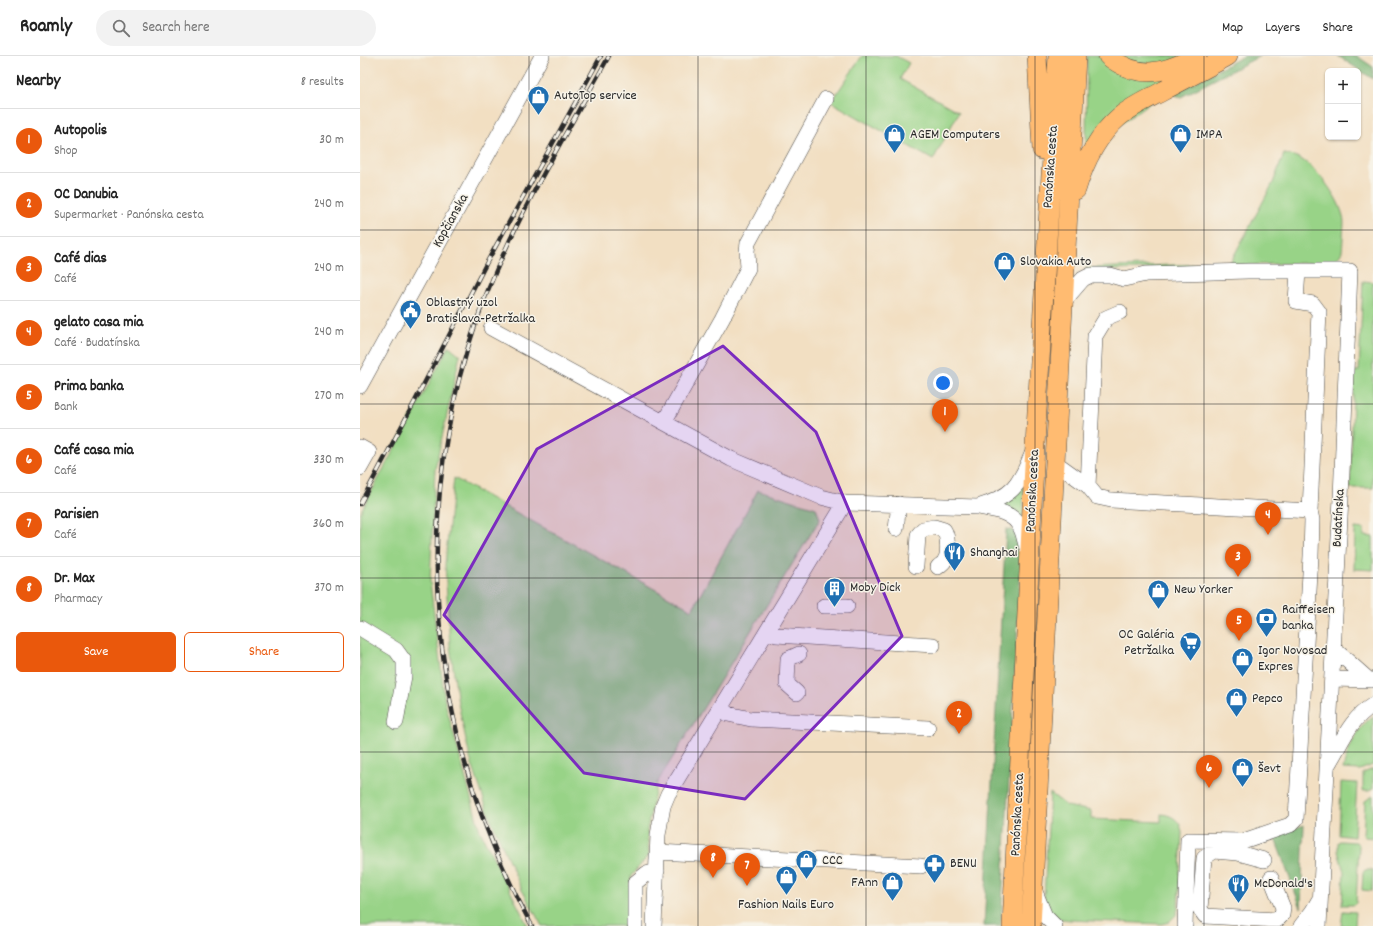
<!DOCTYPE html>
<html lang="en">
<head>
<meta charset="utf-8">
<style>
	body { margin:0; font-family:Dekko,sans-serif; background:#f2f2f2; color:#222 }
	.controls { position:absolute; right:12px; top:12px; display:grid; overflow:hidden; border-radius:6px; box-shadow:0 1px 3px #0004 }
	.controls button { width:36px; height:36px; display:grid; place-items:center; padding:0; border:0; border-bottom:1px solid #e0e0e0; background:#fff; color:#222; font:20px sans-serif }
	.you { position:absolute; left:583px; top:327px; width:14px; height:14px; margin:-10px; border:3px solid #fff; border-radius:50%; background:#1a73e8; box-shadow:0 0 0 6px #1a73e833 }
	.badge { display:grid; place-items:center; width:26px; height:26px; border-radius:50%; background:#ea580c; color:#fff; font-size:13px; font-weight:700 }
	.pin { position:absolute; translate:-50% -33px; filter:drop-shadow(0 1px 2px #0008) }
	.pin::after { content:''; position:absolute; top:21px; width:14px; height:12px; background:inherit; clip-path:polygon(0 0,100% 0,50% 100%) }
	.list { margin:0; padding:0; list-style:none }
	h2 { display:flex; justify-content:space-between; align-items:center; height:52px; margin:0; padding:0 16px; font-size:17px }
	h2 small { font-size:13px; font-weight:400; color:#767676 }
	.list li { display:grid; grid-template-columns:26px 1fr auto; gap:12px; align-items:center; box-sizing:border-box; height:64px; padding:0 16px; border-top:1px solid #e0e0e0 }
	.list b { display:block; font-size:15px; white-space:nowrap }
	.list p { margin:0; font-size:13px; white-space:nowrap; color:#767676 }
	.list em { font-size:13px; font-style:normal; color:#767676 }
	.actions { display:flex; gap:8px; padding:12px 16px }
	.actions a { flex:1; padding:9px 0; border:1px solid #ea580c; border-radius:6px; text-align:center; font-size:14px; color:#ea580c }
	.actions .main { background:#ea580c; color:#fff }
	.icon { flex:none; width:22px; height:22px; fill:none; stroke:currentColor; stroke-width:2; stroke-linecap:round; stroke-linejoin:round }
	.map { position:relative; flex:none; width:1013px; height:870px; overflow:hidden }
	header { display:flex; align-items:center; gap:24px; box-sizing:border-box; height:56px; padding:0 20px; background:#fff; border-bottom:1px solid #e0e0e0 }
	header strong { font-size:19px }
	nav { display:flex; gap:22px; margin-inline-start:auto; font-size:14px }
	.search { width:280px; height:36px; background:#f2f2f2; display:flex; align-items:center; gap:10px; box-sizing:border-box; padding:0 14px; border-radius:22px; color:#767676; font-size:15px }
	main { display:flex }
	aside { flex:1; background:#fff }
	.map>svg:first-child { display:block }
</style>
</head>
<body>
<header>
<strong>Roamly</strong>
<div class="search"><svg class="icon" aria-label="search" viewBox="0 0 24 24"><circle cx="10" cy="10" r="6"/><path d="M15 15l6 6"/></svg>Search here</div>
<nav><a>Map</a><a>Layers</a><a>Share</a></nav>
</header>
<main>
<aside>
<h2>Nearby<small>8 results</small></h2>
<ul class="list">
<li><span class="badge">1</span><div><b>Autopolis</b><p>Shop</p></div><em>30 m</em></li>
<li><span class="badge">2</span><div><b>OC Danubia</b><p>Supermarket · Panónska cesta</p></div><em>240 m</em></li>
<li><span class="badge">3</span><div><b>Café dias</b><p>Café</p></div><em>240 m</em></li>
<li><span class="badge">4</span><div><b>gelato casa mia</b><p>Café · Budatínska</p></div><em>240 m</em></li>
<li><span class="badge">5</span><div><b>Prima banka</b><p>Bank</p></div><em>270 m</em></li>
<li><span class="badge">6</span><div><b>Café casa mia</b><p>Café</p></div><em>330 m</em></li>
<li><span class="badge">7</span><div><b>Parisien</b><p>Café</p></div><em>360 m</em></li>
<li><span class="badge">8</span><div><b>Dr. Max</b><p>Pharmacy</p></div><em>370 m</em></li>
</ul>
<div class="actions"><a class="main">Save</a><a>Share</a></div>
</aside>
<div class="map">
<svg width="1013" height="870" viewBox="0 0 1013 870">
	<rect width="100%" height="100%" fill="#f7f3e8"/>
	<filter id="ink" filterUnits="userSpaceOnUse"><feTurbulence type="fractalNoise" baseFrequency=".025" numOctaves="2"/><feDisplacementMap in="SourceGraphic" scale="8" xChannelSelector="R" yChannelSelector="G"/><feConvolveMatrix kernelMatrix="1 2 1 2 8 2 1 2 1" color-interpolation-filters="sRGB"/></filter>
	<filter id="wash" filterUnits="userSpaceOnUse"><feTurbulence type="fractalNoise" baseFrequency=".012" numOctaves="4" result="noise"/><feDisplacementMap in="SourceGraphic" scale="16" xChannelSelector="R" yChannelSelector="G"/><feGaussianBlur stdDeviation="0.9" result="paint"/><feColorMatrix in="noise" values="0 0 0 0 0 0 0 0 0 0 0 0 0 0 0 0 0 1.4 0 .05"/><feComposite in="paint" operator="in"/></filter>
	<g filter="url(#wash)">
		<rect width="100%" height="100%" fill="#f2dfc2"/>
		<path fill="#98d387" stroke="#627f59" d="M502,0H536L549,7L540,23L599,56L573,104L471,46Z
			M727,0H855L726,93Z
			M924,98C929,99 935,100 939,102C957,112 978,140 983,160C985,166 983,175 983,182C982,195 984,200 970,206L726,215V212L870,207L913,127Z
			M1003,225L1013,226V432H990L994,315H999Z
			M89,290L100,299L75,413L70,526L85,646L120,775L168,870H0V457Z
			M94,422L332,554L398,434L456,452L460,463L297,727L287,774L289,799L271,820L269,861L264,870H182L162,834L130,762L110,702L98,647L90,590L85,508Z
			M664,427L663,472L641,448Z
			M995,472L1004,473V480L1013,481V514L994,513Z
			M1013,660V709L1000,714L983,713C988,692 996,673 1013,660Z
			M1013,713V733L1009,735H1003V717Z
			M981,726L997,727L994,781L979,779Z
			M690,737L707,750L731,755V763L801,766V758C813,759 821,765 822,777L818,853L816,859L809,866L802,868L710,864L694,862L684,843Z
			M1013,740V782L1005,781L1003,779L1005,745Z
			M980,785L996,786L999,789L996,847L993,849H982L984,816L978,795V786Z
			M1005,814H1013L1012,835L1002,834L1003,816Z
			M983,855L996,856L995,870H981Z"/>
		<path fill="#7ab574" stroke="#527050" d="M884,0H900L821,41L812,38Z
			M978,0H997L1013,11V23Z
			M646,473L655,475L660,490L661,508L641,865V870H624Z
			M944,769L941,852L914,780Z"/>
	</g>
	<g filter="url(#ink)">
		<g fill="none" stroke-linecap="round" stroke-linejoin="round">
			<defs>
				<path id="minor" d="M704,245L723,223L731,219H750L764,223L786,218L888,215H990L981,442L959,870
					M131,272L371,403L461,441L485,447L618,451C633,454 652,455 660,471C664,477 664,485 667,492
					M0,330L182,0
					M304,366L362,263L388,212L387,195L388,187L466,43
					M0,391L9,396L0,412
					M696,407L728,430L737,441L751,444L950,455L959,256L953,248L936,245L938,215
					M728,430L735,280L746,262L760,256
					M618,451C653,440 659,430 672,398
					M536,473L539,448
					M556,510L558,479L563,473L574,471L584,474C588,480 589,498 585,504C584,507 580,509 578,511
					M464,550H487
					M0,572L36,594L44,605V620L36,666
					M408,574L416,579L573,589
					M973,592L1009,624
					M972,623L1012,624
					M437,637L427,628L428,603L439,598
					M361,652L368,658L391,663L568,672
					M969,707C983,684 990,663 1013,649
					M298,796L561,810
					M904,804L878,797L854,795L844,802L840,853L845,860L917,864L922,859L923,852L911,822
					M674,833L685,860L695,870
					M275,870V827L286,818L297,815
					M294,870L298,779L303,750L308,738L485,447
					M825,870L828,784L883,785L930,769L936,763L951,500L952,464L950,455
					M941,870L952,856L959,844"/>
				<path id="major" d="M677,0L682,94
					M748,0C779,25 805,17 837,0
					M716,134C724,107 737,80 759,61C772,50 788,43 803,35C825,23 847,12 868,0
					M652,870L675,389L698,0
					M671,870L716,0"/>
			</defs>
			<use href="#minor" stroke="#494642" stroke-width="16"/>
			<use href="#major" stroke="#494642" stroke-width="20"/>
			<use href="#minor" stroke="#fff" stroke-width="15"/>
			<use href="#major" stroke="#ffbb71" stroke-width="19"/>
			<defs>
				<path id="rail" d="M0,448L54,347L127,206L241,0
					M172,870C65,675 46,447 126,239C159,155 206,78 249,0"/>
			</defs>
			<use href="#rail" stroke="#2b2b2b" stroke-width="4.5"/>
			<use href="#rail" stroke="#f7f3e8" stroke-width="3" stroke-dasharray="9" stroke-linecap="butt"/>
		</g>
	</g>
	<path fill="#7b2cbf" fill-opacity="0.2" stroke="#7b2cbf" stroke-width="3" stroke-linejoin="round" d="M363,290L456,376L542,580L385,743L224,717L84,559L177,393Z"/>
	<path fill="none" stroke="#2b2b2b" stroke-width="1" stroke-opacity="0.55" d="M169,0V870M338,0V870M506,0V870M675,0V870M844,0V870M0,174H1013M0,348H1013M0,522H1013M0,696H1013"/>
	<defs>
		<symbol id="shop-pin" viewBox="-11 -11 22 30"><path d="M0 17L-7.5 6A9.5 9.5 0 1 1 7.5 6Z" fill="#1f6fb2" stroke="#f7f3e8"/><path d="M-5-2.5h2.3a2.7 3.5 0 0 1 5.4 0H5L5.5 6h-11ZM-1.5-2.5h3a1.5 2.3 0 0 0-3 0Z" fill="#fff"/></symbol>
		<symbol id="civic-pin" viewBox="-11 -11 22 30"><path d="M0 17L-7.5 6A9.5 9.5 0 1 1 7.5 6Z" fill="#1f6fb2" stroke="#f7f3e8"/><path d="M-.6-6.5H3V-4.5H.6V-3L4-1V1h2V6H-6V1h2V-1L-.6-3ZM-1.2 2.5V6h2.4V2.5Z" fill="#fff"/></symbol>
		<symbol id="restaurant-pin" viewBox="-11 -11 22 30"><path d="M0 17L-7.5 6A9.5 9.5 0 1 1 7.5 6Z" fill="#1f6fb2" stroke="#f7f3e8"/><path d="M-5-6h1v4h1v-4h1v4h1v-4h1v5L-1.5 .5V6h-2V.5L-5-1ZM5-6V6H3V1.5H1.5Q1.5-4 5-6Z" fill="#fff"/></symbol>
		<symbol id="building-pin" viewBox="-11 -11 22 30"><path d="M0 17L-7.5 6A9.5 9.5 0 1 1 7.5 6Z" fill="#1f6fb2" stroke="#f7f3e8"/><path d="M-4-6H4V6H1V3H-1V6H-4ZM-2.5-4.3h1.7v1.8h-1.7ZM.8-4.3h1.7v1.8H.8ZM-2.5-1h1.7V.8h-1.7ZM.8-1h1.7V.8H.8Z" fill="#fff"/></symbol>
		<symbol id="bank-pin" viewBox="-11 -11 22 30"><path d="M0 17L-7.5 6A9.5 9.5 0 1 1 7.5 6Z" fill="#1f6fb2" stroke="#f7f3e8"/><path d="M-6-4H6V4H-6ZM0-2.3a2.3 2.3 0 1 0 0 4.6a2.3 2.3 0 1 0 0-4.6Z" fill="#fff"/></symbol>
		<symbol id="supermarket-pin" viewBox="-11 -11 22 30"><path d="M0 17L-7.5 6A9.5 9.5 0 1 1 7.5 6Z" fill="#1f6fb2" stroke="#f7f3e8"/><path d="M-6-5.5h2.5l.6 2H6L4.5 2H-2.5L-4.4-4H-6ZM-1.5 3.2a1.3 1.3 0 1 0 .1 0ZM3 3.2a1.3 1.3 0 1 0 .1 0Z" fill="#fff"/></symbol>
		<symbol id="pharmacy-pin" viewBox="-11 -11 22 30"><path d="M0 17L-7.5 6A9.5 9.5 0 1 1 7.5 6Z" fill="#1f6fb2" stroke="#f7f3e8"/><path d="M-2-6h4v4h4v4h-4v4h-4v-4h-4v-4h4Z" fill="#fff"/></symbol>
	</defs>
	<g fill-rule="evenodd">
		<use href="#shop-pin" x="166" y="28" width="25" height="34"/>
		<use href="#shop-pin" x="522" y="66" width="25" height="34"/>
		<use href="#shop-pin" x="808" y="66" width="25" height="34"/>
		<use href="#shop-pin" x="632" y="194" width="25" height="34"/>
		<use href="#civic-pin" x="38" y="242" width="25" height="34"/>
		<use href="#restaurant-pin" x="582" y="484" width="25" height="34"/>
		<use href="#building-pin" x="462" y="520" width="25" height="34"/>
		<use href="#shop-pin" x="786" y="522" width="25" height="34"/>
		<use href="#bank-pin" x="894" y="550" width="25" height="34"/>
		<use href="#supermarket-pin" x="818" y="574" width="25" height="34"/>
		<use href="#shop-pin" x="870" y="590" width="25" height="34"/>
		<use href="#shop-pin" x="864" y="630" width="25" height="34"/>
		<use href="#shop-pin" x="870" y="700" width="25" height="34"/>
		<use href="#shop-pin" x="434" y="792" width="25" height="34"/>
		<use href="#pharmacy-pin" x="562" y="796" width="25" height="34"/>
		<use href="#shop-pin" x="414" y="808" width="25" height="34"/>
		<use href="#shop-pin" x="520" y="814" width="25" height="34"/>
		<use href="#restaurant-pin" x="866" y="816" width="25" height="34"/>
	</g>
	<g text-anchor="middle" dominant-baseline="central" stroke-width="3" stroke-linejoin="round" paint-order="stroke">
		<g font-size="14" fill="#2b2b2b" stroke="#f7f3e8" text-anchor="start">
			<text x="194" y="40">AutoTop service</text>
			<text x="550" y="79">AGEM Computers</text>
			<text x="836" y="79">IMPA</text>
			<text x="660" y="206">Slovakia Auto</text>
			<text x="66" y="247">Oblastný uzol<tspan x="66" dy="16">Bratislava-Petržalka</tspan></text>
			<text x="610" y="497">Shanghai</text>
			<text x="490" y="532">Moby Dick</text>
			<text x="814" y="534">New Yorker</text>
			<text x="922" y="554">Raiffeisen<tspan x="922" dy="16">banka</tspan></text>
			<text x="814" y="579" text-anchor="end">OC Galéria<tspan x="814" dy="16">Petržalka</tspan></text>
			<text x="898" y="595">Igor Novosad<tspan x="898" dy="16">Expres</tspan></text>
			<text x="892" y="643">Pepco</text>
			<text x="898" y="713">Ševt</text>
			<text x="462" y="805">CCC</text>
			<text x="590" y="808">BENU</text>
			<text x="518" y="827" text-anchor="end">FAnn</text>
			<text x="894" y="828">McDonald's</text>
			<text x="426" y="849" text-anchor="middle">Fashion Nails Euro</text>
		</g>
		<g font-size="14" fill="#2b2b2b" stroke="#f7f3e8">
			<text transform="translate(691 111) rotate(-86)">Panónska cesta</text>
			<text transform="translate(91 165) rotate(-61)">Kopčianska</text>
			<text transform="translate(673 435) rotate(-87)">Panónska cesta</text>
			<text transform="translate(979 462) rotate(-87)">Budatínska</text>
			<text transform="translate(658 759) rotate(-87)">Panónska cesta</text>
		</g>
	</g>
</svg>
<div class="controls">
<button>+</button>
<button>−</button>
</div>
<div class="you"></div>
<div class="pin badge" style="left:585px;top:376px">1</div>
<div class="pin badge" style="left:599px;top:678px">2</div>
<div class="pin badge" style="left:878px;top:521px">3</div>
<div class="pin badge" style="left:908px;top:479px">4</div>
<div class="pin badge" style="left:879px;top:585px">5</div>
<div class="pin badge" style="left:849px;top:732px">6</div>
<div class="pin badge" style="left:387px;top:830px">7</div>
<div class="pin badge" style="left:353px;top:822px">8</div>
</div>
</main>
</body>
</html>
